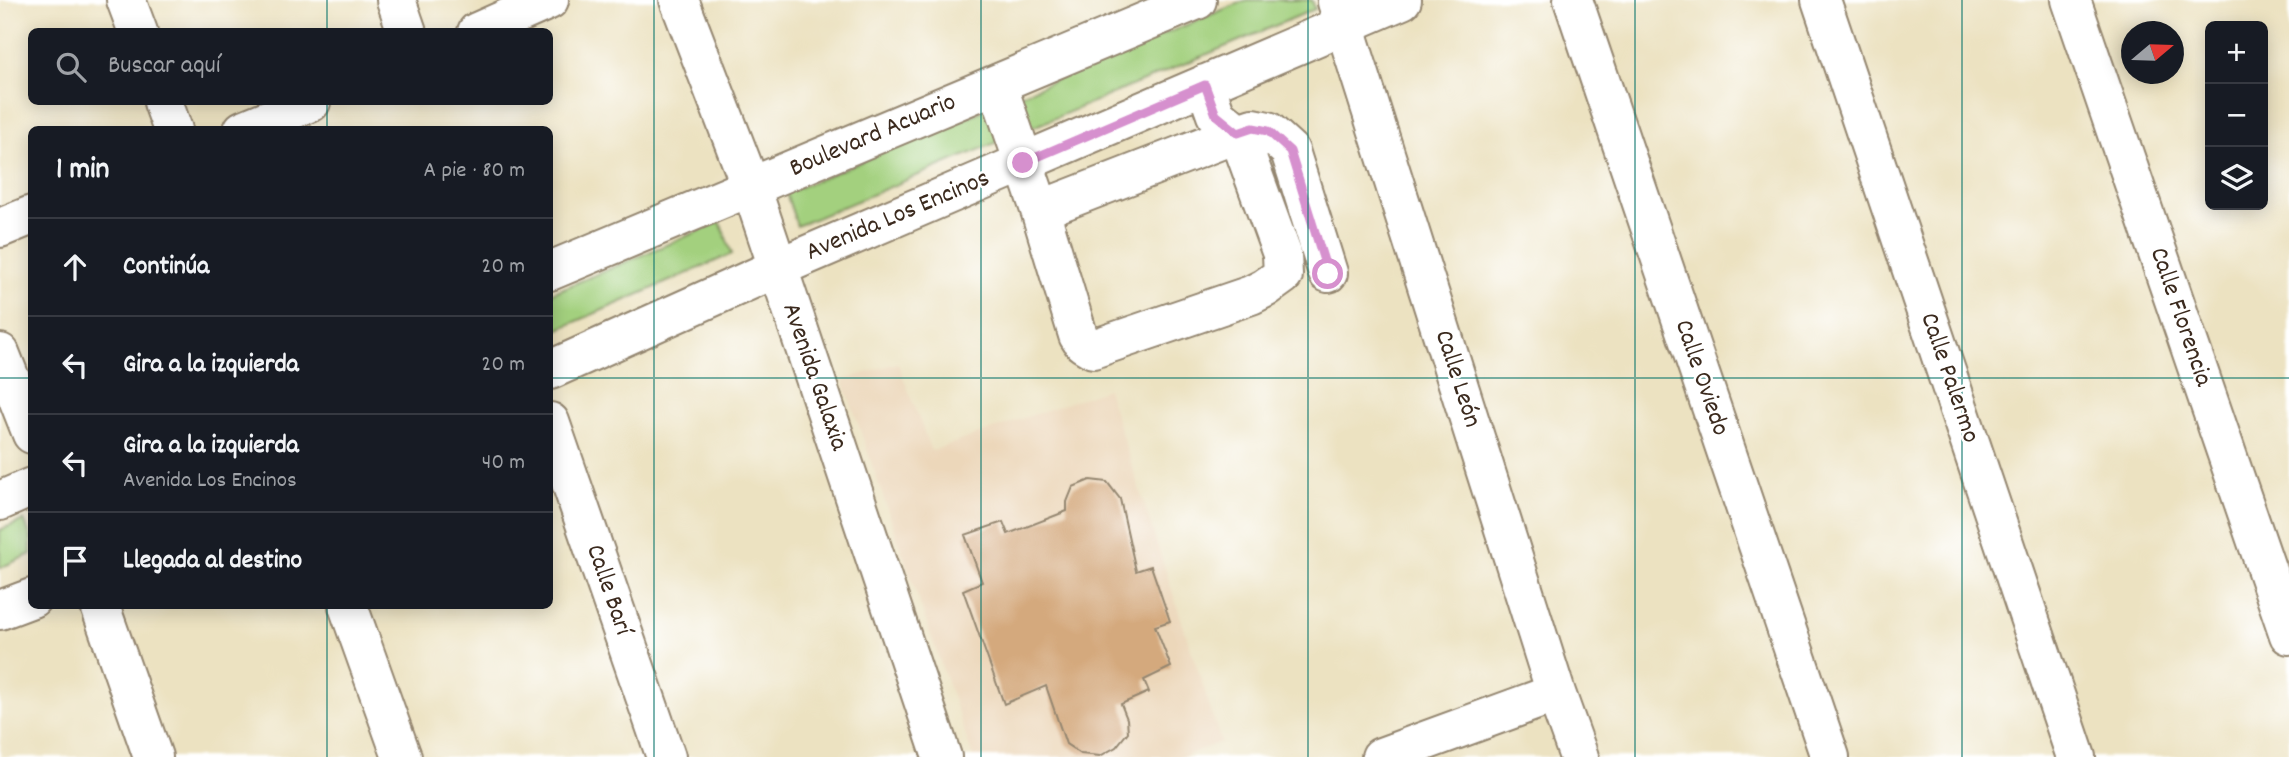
<!DOCTYPE html>
<html lang="es">
<head>
<meta charset="utf-8">
<style>
	body { margin:0; font-family:Dekko,sans-serif; background:#242831; color:#f1f3f6 }
	.controls { position:absolute; right:21px; top:21px; display:grid; overflow:hidden; border-radius:10px; box-shadow:0 4px 18px #0003 }
	.controls button { width:63px; height:63px; display:grid; place-items:center; padding:0; border:0; border-bottom:2px solid #363941; background:#171b24; color:#f1f3f6; font:35px sans-serif }
	.compass { position:absolute; left:2121px; top:21px; width:63px; height:63px; border-radius:50%; background:#171b24; box-shadow:0 4px 18px #0003; rotate:71deg }
	.stop { position:absolute; width:21px; height:21px; margin:-16px; border:5px solid #d690ce; border-radius:50%; background:#fff }
	.stop.end { background:#d690ce; border-color:#fff; box-shadow:0 2px 7px #0008 }
	.list { margin:0; padding:0; list-style:none }
	h2 { display:flex; justify-content:space-between; align-items:center; height:91px; margin:0; padding:0 28px; font-size:30px }
	h2 small { font-size:23px; font-weight:400; color:#9ea1a6 }
	.list li { display:grid; grid-template-columns:46px 1fr auto; gap:21px; align-items:center; box-sizing:border-box; height:98px; padding:0 28px; border-top:2px solid #363941 }
	.list b { display:block; font-size:26px; white-space:nowrap }
	.list p { margin:0; font-size:23px; white-space:nowrap; color:#9ea1a6 }
	.list em { font-size:23px; font-style:normal; color:#9ea1a6 }
	.icon { flex:none; width:38px; height:38px; fill:none; stroke:currentColor; stroke-width:2; stroke-linecap:round; stroke-linejoin:round }
	.map { position:relative; flex:none; width:2289px; height:757px; overflow:hidden }
	.search { position:absolute; background:#171b24; box-shadow:0 4px 18px #0003; left:28px; top:28px; width:525px; height:77px; display:flex; align-items:center; gap:18px; box-sizing:border-box; padding:0 24px; border-radius:10px; color:#9ea1a6; font-size:26px }
	.panel { position:absolute; background:#171b24; box-shadow:0 4px 18px #0003; left:28px; top:126px; width:525px; height:483px; border-radius:10px }
	.map>svg:first-child { display:block }
</style>
</head>
<body>
<div class="map">
<svg width="2289" height="757" viewBox="0 0 2289 757">
	<rect width="100%" height="100%" fill="#fff"/>
	<filter id="ink" filterUnits="userSpaceOnUse"><feTurbulence type="fractalNoise" baseFrequency=".0143" numOctaves="2"/><feDisplacementMap in="SourceGraphic" scale="14" xChannelSelector="R" yChannelSelector="G"/><feConvolveMatrix kernelMatrix="1 2 1 2 8 2 1 2 1" color-interpolation-filters="sRGB"/></filter>
	<filter id="wash" filterUnits="userSpaceOnUse"><feTurbulence type="fractalNoise" baseFrequency=".00686" numOctaves="4" result="noise"/><feDisplacementMap in="SourceGraphic" scale="28" xChannelSelector="R" yChannelSelector="G"/><feGaussianBlur stdDeviation="1.57" result="paint"/><feColorMatrix in="noise" values="0 0 0 0 0 0 0 0 0 0 0 0 0 0 0 0 0 1.4 0 .05"/><feComposite in="paint" operator="in"/></filter>
	<g filter="url(#wash)">
		<rect width="100%" height="100%" fill="#ece2c1"/>
		<path fill="#ecd7ba" d="M898,363L931,451L1107,389L1221,742L1182,757H973L843,380Z"/>
		<path fill="#a3d07e" stroke="#6f7d4e" stroke-width="2" d="M1246,0H1312L1315,9L797,226L786,193Z
			M720,222L732,254L550,333V294Z
			M24,520L31,537V554L0,568V530Z"/>
		<g id="blocks">
			<path fill="#d4a97d" d="M1090,480L1107,482L1120,499L1136,571L1151,566L1170,621L1155,626L1171,667L1144,680L1149,692L1121,704L1127,719L1128,732L1116,747L1100,756L1081,754L1066,744L1046,686L1004,704L963,590L982,582L965,535L1003,522L1008,534L1067,511V502L1073,487Z"/>
		</g>
	</g>
	<g filter="url(#ink)">
		<use href="#blocks" fill-opacity="0" stroke="#948670" stroke-width="2"/>
		<g fill="none" stroke-linecap="round" stroke-linejoin="round">
			<defs>
				<path id="minor" d="M126,0L138,32
					M396,0L407,32
					M679,0L751,187L942,757
					M1573,0L1830,757
					M1821,0L2076,757
					M2071,0L2289,635
					M1337,2L1556,693L1579,757
					M477,32L549,0
					M997,84L1040,210L1078,335L1083,343L1093,349L1251,295L1265,288L1283,275L1282,254L1238,133L1216,115L1205,84
					M163,102L173,130
					M243,130L311,102
					M1040,210L1238,133L1253,128L1268,131L1290,151L1328,273
					M0,228L32,215
					M550,271L1197,0
					M0,353L32,434
					M550,370L777,268L1402,0
					M550,422L666,757
					M0,501L32,487
					M100,606L153,757
					M348,606L402,757
					M0,610L32,598
					M1381,757L1556,693"/>
			</defs>
			<use href="#minor" stroke="#948670" stroke-width="42"/>
			<use href="#minor" stroke="#fff" stroke-width="38"/>
		</g>
	</g>
	<g fill="none" stroke-linecap="round" stroke-linejoin="round" filter="url(#ink)">
		<path stroke="#d690ce" stroke-width="9" d="M1023,163L1205,85L1216,115L1238,133L1253,128L1268,131L1290,151L1328,274"/>
	</g>
	<path fill="none" stroke="#0f766e" stroke-width="2" stroke-opacity="0.55" d="M327,0V32M654,0V757M981,0V757M1308,0V757M1635,0V757M1962,0V757M327,102V130M0,378H32M550,378H2289M327,606V757"/>
	<g text-anchor="middle" dominant-baseline="central" stroke-width="5" stroke-linejoin="round" paint-order="stroke">
		<g font-size="26" fill="#3b2a1e" stroke="#fff">
			<text transform="translate(873 136) rotate(-23)">Boulevard Acuario</text>
			<text transform="translate(898 216) rotate(-23)">Avenida Los Encinos</text>
			<text transform="translate(2180 317) rotate(71)">Calle Florencia</text>
			<text transform="translate(814 377) rotate(71)">Avenida Galaxia</text>
			<text transform="translate(1701 378) rotate(71)">Calle Oviedo</text>
			<text transform="translate(1949 378) rotate(71)">Calle Palermo</text>
			<text transform="translate(1457 379) rotate(72)">Calle León</text>
			<text transform="translate(608 590) rotate(71)">Calle Barí</text>
		</g>
	</g>
</svg>
<div class="controls">
<button>+</button>
<button>−</button>
<button><svg class="icon" aria-label="layers" viewBox="0 0 24 24"><path d="M12 4l9 5-9 5-9-5zM3 14l9 5 9-5"/></svg></button>
</div>
<svg class="compass" viewBox="-18 -18 36 36"><path d="M0-13l5 13h-10z" fill="#e53935"/><path d="M0 13l5-13h-10z" fill="#9ea1a6"/></svg>
<div class="stop" style="left:1328px;top:274px"></div>
<div class="stop end" style="left:1023px;top:163px"></div>
<div class="search"><svg class="icon" aria-label="search" viewBox="0 0 24 24"><circle cx="10" cy="10" r="6"/><path d="M15 15l6 6"/></svg>Buscar aquí</div>
<section class="panel">
<h2>1 min<small>A pie · 80 m</small></h2>
<ul class="list">
<li><svg class="icon" aria-label="ahead" viewBox="0 0 24 24"><path d="M12 20V5M6 11l6-6 6 6"/></svg><div><b>Continúa</b></div><em>20 m</em></li>
<li><svg class="icon" aria-label="left" viewBox="0 0 24 24"><path d="M17 20v-9H6M10 6l-5 5 5 5"/></svg><div><b>Gira a la izquierda</b></div><em>20 m</em></li>
<li><svg class="icon" aria-label="left" viewBox="0 0 24 24"><path d="M17 20v-9H6M10 6l-5 5 5 5"/></svg><div><b>Gira a la izquierda</b><p>Avenida Los Encinos</p></div><em>40 m</em></li>
<li><svg class="icon" aria-label="arrive" viewBox="0 0 24 24"><path d="M6 21V4h12l-3 4 3 4H6"/></svg><div><b>Llegada al destino</b></div></li>
</ul>
</section>
</div>
</body>
</html>
